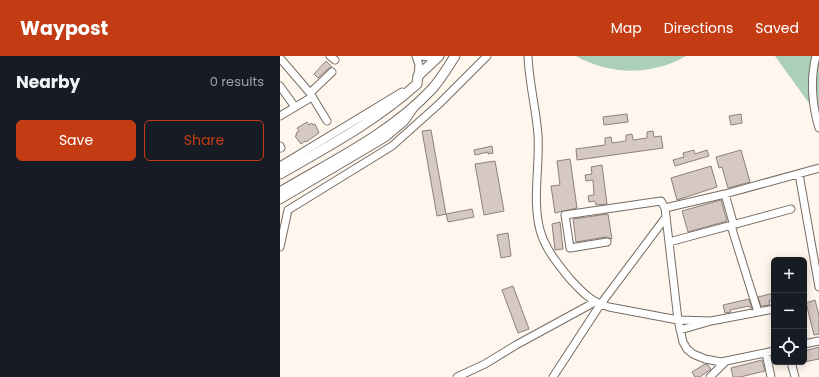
<!DOCTYPE html>
<html lang="en">
<head>
<meta charset="utf-8">
<style>
	body { margin:0; font-family:Poppins,sans-serif; background:#242831; color:#f1f3f6 }
	.controls { position:absolute; right:12px; bottom:12px; display:grid; overflow:hidden; border-radius:6px; box-shadow:0 2px 10px #0003 }
	.controls button { width:36px; height:36px; display:grid; place-items:center; padding:0; border:0; border-bottom:1px solid #363941; background:#171b24; color:#f1f3f6; font:20px sans-serif }
	.list { margin:0; padding:0; list-style:none }
	h2 { display:flex; justify-content:space-between; align-items:center; height:52px; margin:0; padding:0 16px; font-size:17px }
	h2 small { font-size:13px; font-weight:400; color:#9ea1a6 }
	.actions { display:flex; gap:8px; padding:12px 16px }
	.actions a { flex:1; padding:9px 0; border:1px solid #c43c13; border-radius:6px; text-align:center; font-size:14px; color:#c43c13 }
	.actions .main { background:#c43c13; color:#fff }
	.icon { flex:none; width:22px; height:22px; fill:none; stroke:currentColor; stroke-width:2; stroke-linecap:round; stroke-linejoin:round }
	.map { position:relative; flex:none; width:539px; height:321px; overflow:hidden }
	header { display:flex; align-items:center; gap:24px; box-sizing:border-box; height:56px; padding:0 20px; background:#c43c13; color:#fff }
	header strong { font-size:19px }
	nav { display:flex; gap:22px; margin-inline-start:auto; font-size:14px }
	main { display:flex }
	aside { flex:1; background:#171b24 }
	.map>svg:first-child { display:block }
</style>
</head>
<body>
<header>
<strong>Waypost</strong>
<nav><a>Map</a><a>Directions</a><a>Saved</a></nav>
</header>
<main>
<aside>
<h2>Nearby<small>0 results</small></h2>
<ul class="list">
</ul>
<div class="actions"><a class="main">Save</a><a>Share</a></div>
</aside>
<div class="map">
<svg width="539" height="321" viewBox="0 0 539 321">
	<rect width="100%" height="100%" fill="#fff6ee"/>
	<path fill="#abd0b9" d="M296,0H406C372,20 329,19 296,0Z
		M495,0H539V61Z"/>
	<path fill="#d6c8c3" stroke="#8e817c" d="M46,5L52,11L49,12L38,22L34,18Z
		M347,58L348,66L324,69L323,61Z
		M461,58L462,67L451,69L449,60Z
		M27,66L29,69L32,67L33,69L35,68L39,77L26,86L25,85L21,88L15,80L17,79L16,77L19,75L17,72Z
		M151,74L166,158L157,160L142,75Z
		M373,75L374,81L381,80L383,92L297,104L296,93L325,89V82L331,81L332,87L346,85V79L352,78L353,84L367,82V76Z
		M212,90L213,97L208,98V96L195,99L194,94Z
		M414,94L415,98L427,94L429,100L395,110L393,104L404,101L403,97Z
		M461,94L470,126L448,132L442,111L439,112L436,101Z
		M290,103L297,152L275,157L271,130L280,129L277,105Z
		M215,105L224,155L204,159L195,108Z
		M322,109L327,148L316,149L315,145L309,146L308,140L314,139L313,124L306,125L305,119L312,118L311,111Z
		M431,110L437,131L397,144L391,122Z
		M441,144L447,165L408,176L402,155Z
		M192,153L194,161L168,166L166,158Z
		M328,158L332,183L326,181L296,186L293,163Z
		M280,166L283,193L275,194L272,168Z
		M228,177L231,200L221,202L217,179Z
		M233,230L249,273L238,277L222,234Z
		M494,237V244L489,245L490,249L481,250L478,241Z
		M469,243L472,252H470L469,250L450,254L451,256L445,257L443,249Z
		M535,244L539,259V278L534,279L526,247Z
		M539,291V303L524,306V295Z
		M482,304L485,315L460,321H453L451,312Z
		M425,308H427L431,313L420,321H415L412,316Z"/>
	<g fill="none" stroke-linecap="round" stroke-linejoin="round">
		<defs>
			<path id="minor" d="M50,0L55,4
				M136,0L139,9L138,20
				M141,0L148,1L158,0
				M248,0C249,27 256,52 258,79C260,109 252,144 260,174C265,193 278,208 290,223C302,236 311,246 329,251L398,264L431,265
				M536,0C530,23 532,50 539,72
				M0,2L30,37L47,65
				M0,30L15,51
				M30,37L52,16
				M0,60L32,41
				M0,90L1,92
				M0,110L122,36
				M519,118L539,231
				M445,138L454,170
				M0,144L105,82L125,65L134,52
				M385,152L445,138L539,112
				M451,170L478,256
				M327,186L290,192L285,159L381,145L385,152L398,264L403,286L407,293L413,298L425,303L441,306L494,295
				M389,186L511,153
				M0,191L8,154L112,90L159,48L207,0
				M400,274L431,265L494,253
				M524,288L539,285
				M486,297L491,321
				M511,306L515,321
				M177,321L205,308L236,289L315,246
				M273,321L320,249L386,161
				M430,321L445,306"/>
			<path id="major" d="M0,118C47,91 96,65 137,28L138,20L159,0
				M0,136C52,105 110,78 152,33C161,23 168,11 175,0"/>
		</defs>
		<use href="#minor" stroke="#766c64" stroke-width="9"/>
		<use href="#major" stroke="#766c64" stroke-width="11"/>
		<use href="#minor" stroke="#fff" stroke-width="7"/>
		<use href="#major" stroke="#fff" stroke-width="9"/>
	</g>
</svg>
<div class="controls">
<button>+</button>
<button>−</button>
<button><svg class="icon" aria-label="locate" viewBox="0 0 24 24"><circle cx="12" cy="12" r="6"/><path d="M12 2v4M12 18v4M2 12h4M18 12h4"/></svg></button>
</div>
</div>
</main>
</body>
</html>
